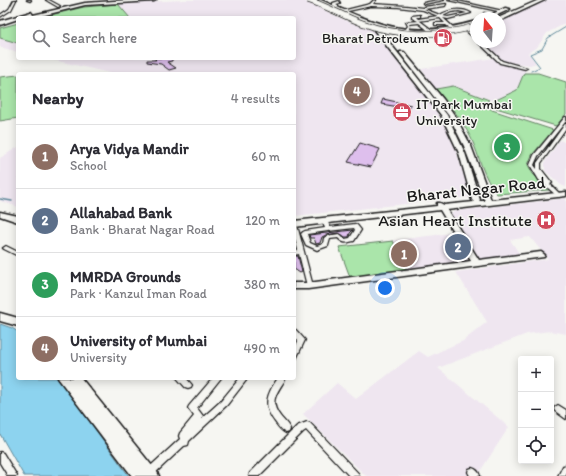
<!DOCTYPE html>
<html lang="en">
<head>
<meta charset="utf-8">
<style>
	body { margin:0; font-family:Itim,sans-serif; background:#f2f2f3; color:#2b2b33 }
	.controls { position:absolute; right:12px; bottom:12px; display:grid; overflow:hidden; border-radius:4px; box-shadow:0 2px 10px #0003 }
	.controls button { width:36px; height:36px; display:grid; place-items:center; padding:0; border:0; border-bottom:1px solid #e1e1e2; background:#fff; color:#2b2b33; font:20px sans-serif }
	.compass { position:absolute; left:470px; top:12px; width:36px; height:36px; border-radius:50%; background:#fff; box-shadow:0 2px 10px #0003; rotate:343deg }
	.you { position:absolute; left:385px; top:288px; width:14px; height:14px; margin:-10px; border:3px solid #fff; border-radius:50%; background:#1a73e8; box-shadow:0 0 0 6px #1a73e833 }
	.badge { display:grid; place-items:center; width:26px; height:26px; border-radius:50%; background:#b45309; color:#fff; font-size:13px; font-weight:700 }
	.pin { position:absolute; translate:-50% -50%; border:2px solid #fff; box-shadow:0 1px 4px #0006 }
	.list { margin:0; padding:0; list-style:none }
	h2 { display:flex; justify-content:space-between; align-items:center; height:52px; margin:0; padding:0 16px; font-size:17px }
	h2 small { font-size:13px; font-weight:400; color:#7c7c81 }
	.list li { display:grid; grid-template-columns:26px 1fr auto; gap:12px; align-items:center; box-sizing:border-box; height:64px; padding:0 16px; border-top:1px solid #e1e1e2 }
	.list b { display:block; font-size:15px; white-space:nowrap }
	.list p { margin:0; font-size:13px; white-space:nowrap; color:#7c7c81 }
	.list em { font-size:13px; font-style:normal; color:#7c7c81 }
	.icon { flex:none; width:22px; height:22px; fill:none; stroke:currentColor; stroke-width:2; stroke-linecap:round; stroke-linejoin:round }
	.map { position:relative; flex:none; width:566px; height:476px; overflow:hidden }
	.search { position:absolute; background:#fff; box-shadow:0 2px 10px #0003; left:16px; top:16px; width:280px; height:44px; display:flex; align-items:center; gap:10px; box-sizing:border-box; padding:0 14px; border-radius:4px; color:#7c7c81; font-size:15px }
	.panel { position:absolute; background:#fff; box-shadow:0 2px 10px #0003; left:16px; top:72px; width:280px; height:308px; border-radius:4px }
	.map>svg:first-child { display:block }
</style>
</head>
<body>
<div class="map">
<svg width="566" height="476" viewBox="0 0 566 476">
	<rect width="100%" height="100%" fill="#f6f6f2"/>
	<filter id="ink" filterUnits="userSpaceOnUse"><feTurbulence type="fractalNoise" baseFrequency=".025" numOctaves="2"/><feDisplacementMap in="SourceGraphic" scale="8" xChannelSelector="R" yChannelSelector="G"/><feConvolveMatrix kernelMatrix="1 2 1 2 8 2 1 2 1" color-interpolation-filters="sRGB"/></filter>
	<g filter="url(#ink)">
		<path fill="#efe6f0" d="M184,0H303L349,22L375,31L434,108L446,127L456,150L470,197L294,216V74H114L45,58H294V18H36L82,5Z
			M546,0H566V23L547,33L538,46L528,53L536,63L530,65L506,62L496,55L484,42H500V20Z
			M18,23V52L0,47V28Z
			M494,58L501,63L526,69L517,90L494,101L453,86L436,89L421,69Z
			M560,140L566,143V187L561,185L545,171V162Z
			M18,147V207L0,201V158Z
			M566,198V334L550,331L527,334L438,368L509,427L477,476H366L303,414L337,383L356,399L419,351L428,357L447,348L463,341L487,322L456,272L548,259L530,237L510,240L521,256L483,260L477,257L452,218L451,214L455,211Z
			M452,233L470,262L350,277L339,247Z"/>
		<path fill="#aae5aa" stroke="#638063" d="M118,4L130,18H38L84,7Z
			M18,23V43L0,38V28Z
			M524,73H538L566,82V114L556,126L496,108L494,101L517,90Z
			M18,75V118L0,121V77Z
			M453,86L489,100L485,104L492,110L553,130L532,155L528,165L533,174L549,190L497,194C482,176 480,157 471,138C462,120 449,104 436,89Z
			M393,241L407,270L350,277L339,247Z"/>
		<path fill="#8dd3ef" stroke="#608a9b" d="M0,324L12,328L18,332V378H58L129,476H24L0,434Z"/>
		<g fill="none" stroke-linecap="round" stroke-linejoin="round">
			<path stroke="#608a9b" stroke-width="1" d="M531,71L540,67L530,54L542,49L548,38L566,27"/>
			<path stroke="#608a9b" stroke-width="1.5" d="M0,199L12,201"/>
		</g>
		<path fill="#debfed" stroke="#1c1c1c" d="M154,58H172V61L167,62L176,68L169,70L161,64L147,62V60H156Z
			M383,99L411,105L403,119L394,117L399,107L381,104Z
			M360,143L380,149L371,167L348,162Z
			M353,230L350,233L349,237H345L339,233L326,235L322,237L320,243L316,244L314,238H310L309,235Z
			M294,256H298L302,272L300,273L294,269Z"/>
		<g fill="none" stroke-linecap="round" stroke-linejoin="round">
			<defs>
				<path id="street" d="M14,0H16L11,10L0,17V15L9,9Z
					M27,0H31L30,1Z
					M46,0H49L60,6L58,7Z
					M374,0H376L373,4L406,6L423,8L424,7L446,4L445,6L424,9L440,15C449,9 462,8 471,13L448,19L443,18L454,28V30H453L450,28L446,25H435V23H445L440,18L418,21L412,18V16L420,15V17H416L418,19L438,16L423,10L398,7L371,6L339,13L338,12L370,4ZM459,11L467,13L448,17L443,16L451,12Z
					M438,0H444L424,4L423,3Z
					M448,0H453L503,11L502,12Z
					M339,1L340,3L336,4L338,5V7L332,8V6H335L333,5V3Z
					M484,13L493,16L492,17L484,15Z
					M420,21L432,30V32H430L419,23L409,24L410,26L408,31H407L405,30L408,26L406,22Z
					M468,30L476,36V39L467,32L466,31Z
					M478,42H482L502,61L527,68L525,69L500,63Z
					M565,117H566V121L538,156L534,165L537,169V163L565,124H566V128L541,163V169L552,183L550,184L561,195L559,197L557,196L539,180L530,165L534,155Z
					M325,219L327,220L330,227L355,224L357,225L361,230L354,241C346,243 344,244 338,238L330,239L328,246L317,250L306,245L301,234L303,232L305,231L325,228L322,221ZM354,228L355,230L350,238L345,239L341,235L339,234L327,236L324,238L323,244L317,246L310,243L307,234L328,231Z
					M294,223L297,225L313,286L312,288H308L307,286L299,254L294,255V251L298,250L294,235Z
					M6,246L18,252V256L4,249L3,248Z
					M294,329L296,330L305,340L296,359L294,360V350L298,341L294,336Z
					M177,378H186L192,385L191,387L188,388L185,387Z
					M213,378H221L197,408L203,416L201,419L221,401L240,378H248L227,405L189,441L188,445L184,446L152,476H142L143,473L180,439L179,436L180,433L194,416L188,408L189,406Z
					M278,378H286C278,392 268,400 280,416C283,420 288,424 290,429L289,432L286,433C281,431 278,426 275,422C262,405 267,394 278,378Z
					M558,405L566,410V419L555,411L554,409L555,407Z
					M307,422L310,423L358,473L359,476H349L306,430L303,432L259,476H249L250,473L297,426Z
					M0,452L3,453L17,476H8L0,463Z
					M566,465V476H558L563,466Z
					M472,468C476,469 479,472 480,476H470L468,472L469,469Z"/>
				<path id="secondary" d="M374,28H378L447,115L465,153L480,200L479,201H485L464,146L449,116L400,53V52H404L443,99L455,116L471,146L491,200L566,192V196L447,210L479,260L541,252L545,255L544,257L308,289H294V283H308L471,261L440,210L294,227V221L437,206V203H440L444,205L474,202L472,200L459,153L441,115L374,30Z
					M0,212L18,216V222L0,216Z
					M0,313L18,318V326L0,321Z
					M58,378H69L70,379V378H81L157,472L159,476H132Z"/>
				<path id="highway" d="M129,0H156L154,1L85,5L33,18H18V19L0,25V21L31,12L33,15L85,3Z
					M315,0H321C380,26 411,40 476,21V25C430,41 385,32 342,13C333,9 322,6 315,0Z
					M539,0H545L502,20L500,21V18H498Z
					M505,8L510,9L491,18H484Z"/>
			</defs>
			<use href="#street" stroke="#1c1c1c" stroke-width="2.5"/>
			<use href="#secondary" stroke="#1c1c1c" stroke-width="3"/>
			<use href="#highway" stroke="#1c1c1c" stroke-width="3"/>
			<use href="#street" fill="#f6f6f2" fill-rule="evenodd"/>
			<use href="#secondary" fill="#f6f6f2" fill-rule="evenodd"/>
			<use href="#highway" fill="#f6f6f2" fill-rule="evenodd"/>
			<defs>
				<path id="highway-bridge" d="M308,0C327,6 343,16 362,23C398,37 439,37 476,26"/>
			</defs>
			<use href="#highway-bridge" stroke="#1c1c1c" stroke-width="7" stroke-linecap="butt"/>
			<use href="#highway-bridge" stroke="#f6f6f2" stroke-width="5.5"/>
		</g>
	</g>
	<defs>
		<symbol id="fuel-disc" viewBox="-11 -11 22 22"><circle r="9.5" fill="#d1495b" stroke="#f6f6f2"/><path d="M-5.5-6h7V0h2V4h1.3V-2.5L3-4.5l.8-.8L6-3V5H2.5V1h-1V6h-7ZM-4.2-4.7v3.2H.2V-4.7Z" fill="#fff"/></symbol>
		<symbol id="office-disc" viewBox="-11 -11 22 22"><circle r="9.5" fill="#d1495b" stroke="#f6f6f2"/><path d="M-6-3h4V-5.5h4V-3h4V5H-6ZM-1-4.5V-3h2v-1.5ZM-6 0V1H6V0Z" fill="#fff"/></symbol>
		<symbol id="hospital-disc" viewBox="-11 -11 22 22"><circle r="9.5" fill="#d1495b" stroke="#f6f6f2"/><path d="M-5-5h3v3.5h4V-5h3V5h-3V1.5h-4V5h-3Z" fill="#fff"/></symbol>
	</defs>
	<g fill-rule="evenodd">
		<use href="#fuel-disc" x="432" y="27" width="22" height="22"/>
		<use href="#office-disc" x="391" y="101" width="22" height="22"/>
		<use href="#hospital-disc" x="535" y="209" width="22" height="22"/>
	</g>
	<g text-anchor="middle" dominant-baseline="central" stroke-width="3" stroke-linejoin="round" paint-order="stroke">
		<g font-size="14" fill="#1c1c1c" stroke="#f6f6f2" text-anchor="end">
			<text x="429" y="38">Bharat Petroleum</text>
			<text x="416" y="104" text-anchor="start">IT Park Mumbai<tspan x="416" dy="16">University</tspan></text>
		</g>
		<g font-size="17" fill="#1c1c1c" stroke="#f6f6f2">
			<text transform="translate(476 189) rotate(-6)">Bharat Nagar Road</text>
		</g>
		<g font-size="17" fill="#1c1c1c" stroke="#f6f6f2" text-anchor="end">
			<text x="532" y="220">Asian Heart Institute</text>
		</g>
	</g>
</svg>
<div class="controls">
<button>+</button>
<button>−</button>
<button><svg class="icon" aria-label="locate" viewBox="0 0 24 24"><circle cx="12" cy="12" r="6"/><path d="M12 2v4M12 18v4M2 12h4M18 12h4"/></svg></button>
</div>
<svg class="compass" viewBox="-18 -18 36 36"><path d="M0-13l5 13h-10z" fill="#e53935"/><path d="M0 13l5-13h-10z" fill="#7c7c81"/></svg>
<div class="you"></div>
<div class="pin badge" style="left:404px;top:254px;background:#8d6e63">1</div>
<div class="pin badge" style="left:458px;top:247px;background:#5c6f8a">2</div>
<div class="pin badge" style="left:507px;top:147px;background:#2e9e5b">3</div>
<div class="pin badge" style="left:357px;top:91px;background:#8d6e63">4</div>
<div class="search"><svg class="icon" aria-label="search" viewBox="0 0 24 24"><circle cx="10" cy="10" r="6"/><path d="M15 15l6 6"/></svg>Search here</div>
<section class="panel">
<h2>Nearby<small>4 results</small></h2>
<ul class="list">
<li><span class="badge" style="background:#8d6e63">1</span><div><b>Arya Vidya Mandir</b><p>School</p></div><em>60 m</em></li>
<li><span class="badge" style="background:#5c6f8a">2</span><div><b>Allahabad Bank</b><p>Bank · Bharat Nagar Road</p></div><em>120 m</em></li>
<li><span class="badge" style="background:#2e9e5b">3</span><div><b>MMRDA Grounds</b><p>Park · Kanzul Iman Road</p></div><em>380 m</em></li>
<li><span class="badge" style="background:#8d6e63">4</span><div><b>University of Mumbai</b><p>University</p></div><em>490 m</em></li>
</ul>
</section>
</div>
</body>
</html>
